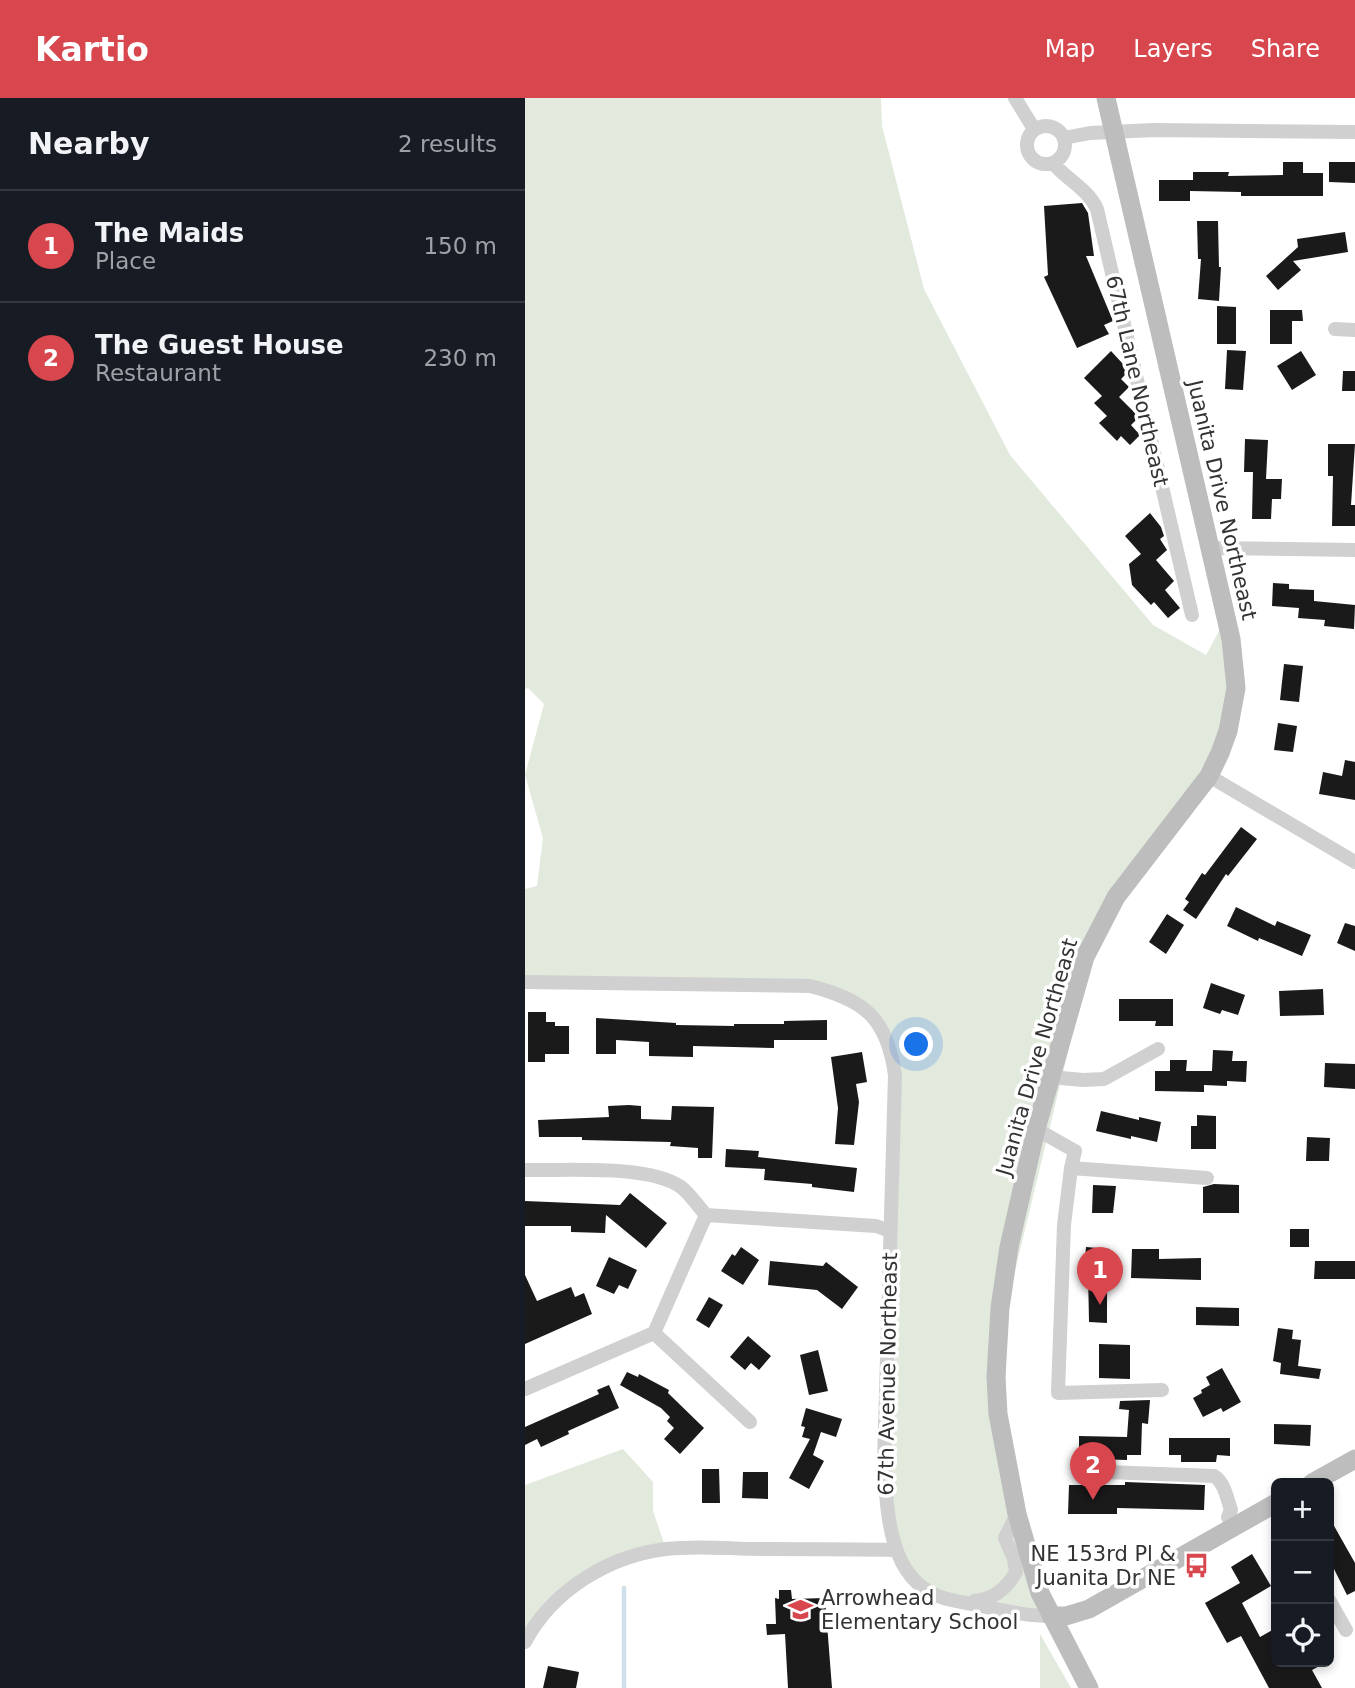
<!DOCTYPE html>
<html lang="en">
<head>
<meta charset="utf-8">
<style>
	body { margin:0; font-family:"DejaVu Sans",sans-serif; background:#242831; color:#f1f3f6 }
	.controls { position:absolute; right:21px; bottom:21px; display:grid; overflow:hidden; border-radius:10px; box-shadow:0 4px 10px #0003 }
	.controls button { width:63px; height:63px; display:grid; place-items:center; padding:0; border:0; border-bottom:2px solid #363941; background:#171b24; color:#f1f3f6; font:35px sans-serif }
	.you { position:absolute; left:392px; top:947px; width:24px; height:24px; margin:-18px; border:5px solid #fff; border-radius:50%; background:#1a73e8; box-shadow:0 0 0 10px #1a73e833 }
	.badge { display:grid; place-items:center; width:46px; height:46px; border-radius:50%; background:#d8474e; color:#fff; font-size:23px; font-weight:700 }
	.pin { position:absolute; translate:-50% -58px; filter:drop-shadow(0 2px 4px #0008) }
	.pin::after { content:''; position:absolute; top:37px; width:24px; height:21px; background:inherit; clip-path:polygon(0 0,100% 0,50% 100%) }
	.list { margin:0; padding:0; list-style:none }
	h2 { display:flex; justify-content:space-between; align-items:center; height:91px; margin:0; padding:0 28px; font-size:30px }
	h2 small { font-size:23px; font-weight:400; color:#9ea1a6 }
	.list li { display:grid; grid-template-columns:46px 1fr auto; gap:21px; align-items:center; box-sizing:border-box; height:112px; padding:0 28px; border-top:2px solid #363941 }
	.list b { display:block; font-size:26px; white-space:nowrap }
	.list p { margin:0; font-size:23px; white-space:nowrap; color:#9ea1a6 }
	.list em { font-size:23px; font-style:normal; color:#9ea1a6 }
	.icon { flex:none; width:38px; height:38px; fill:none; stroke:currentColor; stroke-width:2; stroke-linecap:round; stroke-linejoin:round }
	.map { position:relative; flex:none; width:830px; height:1590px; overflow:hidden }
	header { display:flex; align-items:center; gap:42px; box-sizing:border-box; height:98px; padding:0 35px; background:#d8474e; color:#fff }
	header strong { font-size:33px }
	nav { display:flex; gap:38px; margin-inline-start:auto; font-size:24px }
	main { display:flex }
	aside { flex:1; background:#171b24 }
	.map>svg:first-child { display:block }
</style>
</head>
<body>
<header>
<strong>Kartio</strong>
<nav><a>Map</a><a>Layers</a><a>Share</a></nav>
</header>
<main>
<aside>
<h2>Nearby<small>2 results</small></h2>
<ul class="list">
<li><span class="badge">1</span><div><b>The Maids</b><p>Place</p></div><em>150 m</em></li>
<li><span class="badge">2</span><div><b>The Guest House</b><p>Restaurant</p></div><em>230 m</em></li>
</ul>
</aside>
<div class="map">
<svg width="830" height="1590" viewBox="0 0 830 1590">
	<rect width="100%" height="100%" fill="#fff"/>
	<path fill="#e2e9dd" d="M0,0H356L357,28L399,191L485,357L628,527L681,557L705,513L713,625L591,799L566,859L481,1210L480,1352L517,1524L413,1499L385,1475L363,1415L370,977L358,931L310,895L0,884V791L12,788L18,740L0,677L19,606L3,590L0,591Z
		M98,1351L128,1384V1413L141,1451L59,1480L0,1535V1387Z
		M515,1536L546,1590H515Z"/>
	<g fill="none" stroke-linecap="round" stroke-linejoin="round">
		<path stroke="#cedfe9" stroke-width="4.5" d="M99,1490V1590"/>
	</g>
	<path fill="#1a1a1a" d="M758,64H778V75H798V98H716V94L665,93V103H634V82H668V74H704L703,78L758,77Z
		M804,64H830V85L804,84Z
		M557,105L563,115L569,158H561L588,223L579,227L584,236L552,250L519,179L523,177L519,108Z
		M672,123H693L694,169H696L694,203L673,201L676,161H673Z
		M820,134L823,154L768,163L776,172L753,192L741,178L773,149L772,141Z
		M692,208L711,209V246H692Z
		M745,212H777L778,223H767V246H745Z
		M702,252L721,253L718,292L700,291Z
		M586,253L598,266L601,276L596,281L604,289L594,299L610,315L611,322L606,327L615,337L605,347L596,338L592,343L574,325L582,318L569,305L577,298L559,280Z
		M776,253L791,277L767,292L752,268Z
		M818,273H830V293H817Z
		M720,341L743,342L741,381H757L756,401H747L746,421H727L728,374H719Z
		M803,346H830L826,407H830V428H807L808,378H803Z
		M625,415L636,429L639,438L635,441L642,452L631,462L649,483L640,492L655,510L643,520L629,504L626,507L607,487L604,466L616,456L600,438Z
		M748,485L764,486V491L789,492V503L830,507L829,531L799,528L800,522L773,520L774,510L747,508Z
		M759,566L778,568L774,604L755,602Z
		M753,625L772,628L768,654L749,652Z
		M820,662L830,664V702L794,696L798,674L817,678Z
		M716,729L732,741L703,778L701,776L671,821L658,812L664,804L660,801L677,775L680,777Z
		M711,809L750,828L752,823L786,837L777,858L734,840L733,843L702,828Z
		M642,816L659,827L641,856L624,844Z
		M820,825L830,828V853L812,845Z
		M686,885L720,897L713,917L697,912L695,916L678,910Z
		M798,891L799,917L755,918L754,893Z
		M594,901H648V928H630L631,923H594Z
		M3,914H21V924H30V928H44V956H20V964H3Z
		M71,920L151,925V927L209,928V926H259V923L302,922V942H249V950L168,948V959L124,958V944L91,942V956H71Z
		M688,952L708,953L707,963H722L721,984L702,983V988L679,987V994L630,993V973H645V962H662L661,973H687Z
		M337,954L342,984L331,986L334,1004L329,1047L310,1046L313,1010L306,959Z
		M800,965L830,966V991L799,989Z
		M104,1007L116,1008V1021L146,1022L147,1008L189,1009L187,1060H173V1050L145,1048L146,1044L57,1042V1039H14L13,1022L84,1019L83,1008Z
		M576,1013L614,1022V1019L636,1024L632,1044L606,1038V1041L571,1033Z
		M672,1017L691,1018V1051H666V1028H672Z
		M782,1039L805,1040L804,1063H781Z
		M201,1051L234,1053L233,1059L332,1070L329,1094L287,1089V1086L239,1082L240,1071L200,1069Z
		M689,1086L714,1087V1115H678V1089Z
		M568,1087L591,1088L588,1115H567Z
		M105,1095L142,1125L121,1150L81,1117L80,1135L46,1134V1128H0V1103L95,1107Z
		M765,1131H784V1149H765Z
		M216,1149L234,1162L218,1187L196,1173L207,1156L210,1158Z
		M561,1149L585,1151L582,1174V1225L564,1224L563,1173H559Z
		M607,1151H634V1161L676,1160V1182L606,1180Z
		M84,1159L112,1172L103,1191L94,1187L89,1196L71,1188Z
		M245,1163L298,1168L301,1164L333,1189L317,1211L292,1192L243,1187Z
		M790,1163H830V1181H789Z
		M0,1177L12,1203L46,1189L50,1199L59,1195L67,1216L0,1246Z
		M184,1199L198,1207L184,1230L171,1222Z
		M671,1209L714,1210V1228L671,1227Z
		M753,1230L768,1232L767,1241L776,1242L773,1268L796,1271L794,1281L755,1276L756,1265L748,1263Z
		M223,1238L246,1258L234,1272L226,1265L220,1272L205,1259Z
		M574,1246L605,1247V1281L574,1280Z
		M293,1252L303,1293L284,1297L275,1257Z
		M697,1270L716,1304L698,1314L696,1310L678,1319L668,1300L677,1295L676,1292L685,1287L681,1279Z
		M102,1274L113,1279L114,1276L144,1292L143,1295L179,1330L155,1356L139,1341L149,1330L142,1323L145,1319L136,1310L95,1287Z
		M84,1287L94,1310L43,1333L44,1336L16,1349L12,1341L0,1347V1329L74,1296L72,1292Z
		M625,1302L623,1326L617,1325L616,1357H602V1362L567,1361V1355H554V1338L602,1339L604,1312L594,1311L595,1303Z
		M281,1310L317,1321L311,1339L296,1334L288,1357L299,1363L284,1391L264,1380L285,1341L277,1339L280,1329L276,1328Z
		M749,1326L786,1327L785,1348L749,1346Z
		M644,1340H705V1358L692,1357L691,1364H656V1357H644Z
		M177,1371H194L195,1405H177Z
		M218,1374H243V1401L217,1400Z
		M600,1384L680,1387L679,1412L592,1410V1416H543L544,1387H600Z
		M804,1419L830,1465V1493L822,1497L804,1461Z
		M727,1456L746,1488L717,1505L735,1539L751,1530V1564H802L787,1572L797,1590H744L716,1538L702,1545L680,1505L715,1485L706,1469Z
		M254,1492H266L267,1501L300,1500L307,1590H263L260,1536L242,1537L241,1526H251L250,1500L254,1501Z
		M23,1568L54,1574L51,1590H18Z"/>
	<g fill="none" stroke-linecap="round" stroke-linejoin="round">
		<path stroke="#d0d0d0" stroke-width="14" d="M490,0L509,31
			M502 47a19 19 0 1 1 38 0a19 19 0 1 1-38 0Z
			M539,40L565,35L629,32L830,34
			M528,65C542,82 563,91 572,111L667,517
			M810,231L830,232
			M683,450L830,452
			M684,678L830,764
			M0,884L285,888C340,902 362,920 370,977L359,1364C362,1410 362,1478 413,1498C425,1503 439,1504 451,1507C476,1512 500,1518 526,1518
			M526,979L558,982L579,981L633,951
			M511,1031L550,1053L546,1070L682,1080
			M546,1070L539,1127L533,1295L637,1292
			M0,1072C40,1073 123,1066 156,1089C165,1096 173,1108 181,1117L351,1128L365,1133
			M129,1235L225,1324
			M0,1291L129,1235L181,1117
			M554,1373L689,1378C700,1385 702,1401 706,1412L703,1419L711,1428
			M804,1502L821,1532
			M449,1503C469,1501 481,1491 491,1474L489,1461L480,1440L492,1416
			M0,1544C27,1493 83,1458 141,1451C172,1447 206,1451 237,1451C282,1451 326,1451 371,1452"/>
		<path stroke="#bdbdbd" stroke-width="19" d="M787,1385L830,1361
			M526,1518H541L564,1511L751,1405
			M564,1590L515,1495L492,1416L473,1316L471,1279L475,1210L484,1149L511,1031L560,859L591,799L684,678L695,655L703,633L711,590L706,541L581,0"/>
	</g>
	<defs>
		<symbol id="bus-bare" viewBox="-9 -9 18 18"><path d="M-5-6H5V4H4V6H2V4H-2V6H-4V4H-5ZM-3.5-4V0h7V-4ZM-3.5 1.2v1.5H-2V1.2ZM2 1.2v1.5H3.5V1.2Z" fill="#d8474e" stroke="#fff" stroke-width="2.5" paint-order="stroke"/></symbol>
		<symbol id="school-bare" viewBox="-9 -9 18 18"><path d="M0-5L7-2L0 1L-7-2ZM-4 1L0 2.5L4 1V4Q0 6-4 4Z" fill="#d8474e" stroke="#fff" stroke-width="2.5" paint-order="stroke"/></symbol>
	</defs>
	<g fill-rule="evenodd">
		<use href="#bus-bare" x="654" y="1450" width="35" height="35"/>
		<use href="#school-bare" x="258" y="1494" width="35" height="35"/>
	</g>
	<g text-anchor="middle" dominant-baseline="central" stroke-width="7" stroke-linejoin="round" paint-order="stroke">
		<g font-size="21" fill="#333" stroke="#fff">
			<text transform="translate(612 283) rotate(77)">67th Lane Northeast</text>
			<text transform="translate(697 402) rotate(77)">Juanita Drive Northeast</text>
			<text transform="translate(512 959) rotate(-74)">Juanita Drive Northeast</text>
			<text transform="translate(363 1276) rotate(-89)">67th Avenue Northeast</text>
		</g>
		<g font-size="21" fill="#333" stroke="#fff" text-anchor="end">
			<text x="651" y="1456">NE 153rd Pl &amp;<tspan x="651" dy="24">Juanita Dr NE</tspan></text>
			<text x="296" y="1500" text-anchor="start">Arrowhead<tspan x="296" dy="24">Elementary School</tspan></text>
		</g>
	</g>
</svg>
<div class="controls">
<button>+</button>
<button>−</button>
<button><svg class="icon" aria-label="locate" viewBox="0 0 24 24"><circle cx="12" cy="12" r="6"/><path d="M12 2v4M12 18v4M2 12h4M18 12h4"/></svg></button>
</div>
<div class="you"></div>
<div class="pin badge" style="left:575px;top:1207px">1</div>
<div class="pin badge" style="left:568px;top:1402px">2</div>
</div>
</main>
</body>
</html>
